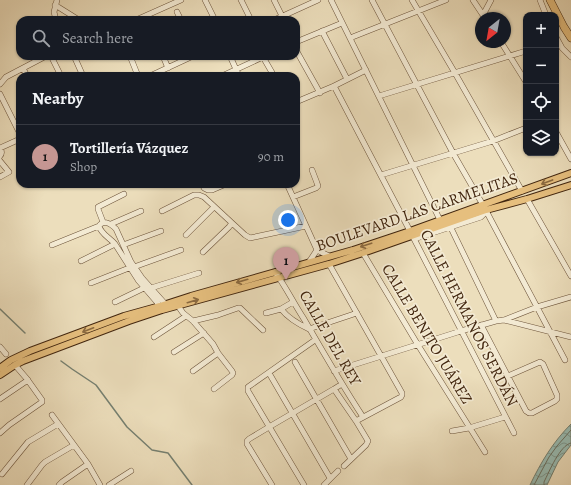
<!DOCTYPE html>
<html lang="en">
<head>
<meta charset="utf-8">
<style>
	body { margin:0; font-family:Alegreya,serif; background:#20242c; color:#f1f3f6 }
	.controls { position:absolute; right:12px; top:12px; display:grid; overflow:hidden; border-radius:8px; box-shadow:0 1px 3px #0004 }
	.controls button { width:36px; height:36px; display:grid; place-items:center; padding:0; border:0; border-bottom:1px solid #363941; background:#171b24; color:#f1f3f6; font:20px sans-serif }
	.compass { position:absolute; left:475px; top:12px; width:36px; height:36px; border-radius:50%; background:#171b24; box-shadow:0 1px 3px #0004; rotate:211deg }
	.you { position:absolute; left:288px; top:220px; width:14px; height:14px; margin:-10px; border:3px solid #fff; border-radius:50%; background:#1a73e8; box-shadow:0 0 0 6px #1a73e833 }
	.badge { display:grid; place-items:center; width:26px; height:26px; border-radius:50%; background:#c59692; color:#111; font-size:13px; font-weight:700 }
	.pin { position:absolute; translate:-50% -33px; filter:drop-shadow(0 1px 2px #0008) }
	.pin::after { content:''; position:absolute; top:21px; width:14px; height:12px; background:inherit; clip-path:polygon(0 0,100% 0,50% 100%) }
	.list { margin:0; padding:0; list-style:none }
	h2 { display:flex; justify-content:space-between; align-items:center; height:52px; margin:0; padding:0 16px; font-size:17px }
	h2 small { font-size:13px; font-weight:400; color:#9ea1a6 }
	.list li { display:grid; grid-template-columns:26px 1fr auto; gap:12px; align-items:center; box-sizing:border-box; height:64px; padding:0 16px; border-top:1px solid #363941 }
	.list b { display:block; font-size:15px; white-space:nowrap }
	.list p { margin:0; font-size:13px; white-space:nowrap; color:#9ea1a6 }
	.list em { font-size:13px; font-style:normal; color:#9ea1a6 }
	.icon { flex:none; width:22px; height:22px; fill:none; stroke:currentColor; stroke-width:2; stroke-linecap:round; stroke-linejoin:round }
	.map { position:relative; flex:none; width:571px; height:485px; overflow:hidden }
	.search { position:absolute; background:#171b24; box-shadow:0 1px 3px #0004; left:16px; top:16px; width:284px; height:44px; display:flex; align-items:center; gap:10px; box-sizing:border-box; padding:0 14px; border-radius:12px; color:#9ea1a6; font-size:15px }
	.panel { position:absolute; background:#171b24; box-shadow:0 1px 3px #0004; left:16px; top:72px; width:284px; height:116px; border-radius:12px }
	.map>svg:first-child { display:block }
</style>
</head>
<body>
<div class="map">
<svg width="571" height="485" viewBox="0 0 571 485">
	<defs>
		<pattern id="water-waves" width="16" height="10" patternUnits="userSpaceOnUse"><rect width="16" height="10" fill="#99bcb3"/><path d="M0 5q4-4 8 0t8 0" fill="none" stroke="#7e9990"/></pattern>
	</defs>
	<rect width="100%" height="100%" fill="#ecdebc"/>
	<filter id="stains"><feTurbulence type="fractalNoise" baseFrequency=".005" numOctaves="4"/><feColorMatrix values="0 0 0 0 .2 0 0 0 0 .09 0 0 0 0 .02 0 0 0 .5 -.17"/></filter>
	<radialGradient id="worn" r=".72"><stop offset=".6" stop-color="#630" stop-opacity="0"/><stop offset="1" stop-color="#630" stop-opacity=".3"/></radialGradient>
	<path fill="url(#water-waves)" stroke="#768071" d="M571,424V445L558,462L547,485H530C541,462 553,442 571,424Z"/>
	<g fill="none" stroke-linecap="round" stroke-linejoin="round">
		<path stroke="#6d7060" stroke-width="1" d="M534,485L549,457L557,446L571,430
			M544,485V482C549,472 560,445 571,443"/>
		<path stroke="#768071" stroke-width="1.5" d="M0,309L25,333
			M61,361L72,369L96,385L127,427L152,450L168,453L192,485"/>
		<defs>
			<path id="minor" d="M205,0L215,20
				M241,0L251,20
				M274,0L282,16
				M331,0L440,220
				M372,0L453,153L483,205L565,360
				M412,0L455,73L522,191
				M473,0L485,18
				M540,0L546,15
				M55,5L79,20
				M177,12L181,20
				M483,15L491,0
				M56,20L54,12L57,0
				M136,20L181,0
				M274,20L318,0
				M322,31L347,79
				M556,37L562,48L571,57
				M350,38L446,0
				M296,42L342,23
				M501,42L526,82
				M296,50L320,93
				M51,56L61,76
				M74,56L83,76
				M130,56L138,76
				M163,56L168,68
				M230,56L239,76
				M263,57L274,76
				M23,68L27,76
				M150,76L193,56
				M222,76L265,56
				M0,84L6,77L46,56
				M334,86L410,231L514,433
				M0,94L20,134
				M379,96L526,51
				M296,102L334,86L366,70
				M556,132L571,159
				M0,148L20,139
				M0,149C2,151 2,154 0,156
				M0,161L9,172L0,177
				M381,175L493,141L526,128
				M202,184L204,188L208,190H212L226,184
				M287,184L317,250
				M293,197L316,188L318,186L317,183L312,170
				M527,199L571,276
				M162,211L194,195H199L204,197L232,223L229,227L203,252
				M103,222L98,209V207L124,194
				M232,223L245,235L250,238L306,226
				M111,224L141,211
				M451,228L496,321
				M186,235L214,207
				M413,236L417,238L481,217L484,214L486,210
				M52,245L99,226
				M123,245L161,231
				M363,253L418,345L485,452
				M81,261L115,244
				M309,262L317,250L329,256
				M329,264L402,393V395L401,397L356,421
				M134,267L181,250
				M275,272C286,287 294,304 304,319C323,352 342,385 363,417
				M91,283L129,268
				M151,288L199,273
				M115,302L144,288
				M176,303L183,313L193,321L213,344L218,353L232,371L233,373L232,375L214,389
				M162,309L156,301L138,280L115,244C110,238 101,234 99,226C104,219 111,224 116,229L131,262L142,278L167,306
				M281,309C289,319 298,324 309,329L357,313
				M266,313L281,309L293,302
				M504,320L571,337
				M193,321L218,315L238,308H240L263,330
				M481,325L526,411L529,413H532L555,401L557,399V395L543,364L540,362L508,376
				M154,337L186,316
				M0,347L6,354
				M174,352L204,333
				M295,362L351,459
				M193,371L218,353
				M334,371L461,331L496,321L504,320L537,307L571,297
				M269,373L330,478
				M334,389L356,421L368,441L366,445L344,466
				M0,399L28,380
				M52,415L88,464L100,485
				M452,431L469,428L505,417
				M0,433L9,425L42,402V400L27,379L15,365
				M2,474L28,442L58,424
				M27,485L42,465L45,462L74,445
				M59,485L62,482L88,464
				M109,485L131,471
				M272,485L247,444V441L249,439L269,427L334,389L342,384
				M304,485L248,391V387L315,340
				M324,485L338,471"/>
			<path id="major" d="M0,368L11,360L30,351L124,316L160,306L191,296L353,250L410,231L571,173
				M0,375L15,365L23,361L129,321L162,310L329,264L363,253L486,210L527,199L571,185"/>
			<path id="highway" d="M550,0L564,27L571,38"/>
		</defs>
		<use href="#minor" stroke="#6c533a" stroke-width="6"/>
		<use href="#major" stroke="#41250e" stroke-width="8"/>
		<use href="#highway" stroke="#41250e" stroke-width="8"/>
		<use href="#minor" stroke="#f3ead3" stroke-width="5"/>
		<use href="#major" stroke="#e6bf7e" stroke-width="6"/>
		<use href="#highway" stroke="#e6bf7e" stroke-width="7"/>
	</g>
	<defs><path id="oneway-shaft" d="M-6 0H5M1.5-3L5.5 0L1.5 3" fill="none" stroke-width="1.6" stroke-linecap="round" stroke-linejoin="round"/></defs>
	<g stroke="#8b6a40">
		<use href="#oneway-shaft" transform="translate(547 182) rotate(160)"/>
		<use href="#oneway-shaft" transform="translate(366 245) rotate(162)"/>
		<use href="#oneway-shaft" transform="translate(242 281) rotate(164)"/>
		<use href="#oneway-shaft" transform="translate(193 301) rotate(-16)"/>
		<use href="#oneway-shaft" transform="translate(88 330) rotate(159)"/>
	</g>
	<g text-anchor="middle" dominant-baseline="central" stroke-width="3.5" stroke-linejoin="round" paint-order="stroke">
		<g font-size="16" fill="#41250e" stroke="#f3ead3">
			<text transform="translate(417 212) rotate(-19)">BOULEVARD LAS CARMELITAS</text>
			<text transform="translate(469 318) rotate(63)">CALLE HERMANOS SERDÁN</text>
			<text transform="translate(427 334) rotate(59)">CALLE BENITO JUÁREZ</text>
			<text transform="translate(330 338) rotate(60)">CALLE DEL REY</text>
		</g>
	</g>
	<rect width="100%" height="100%" filter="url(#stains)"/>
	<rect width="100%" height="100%" fill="url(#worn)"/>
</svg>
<div class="controls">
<button>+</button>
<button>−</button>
<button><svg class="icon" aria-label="locate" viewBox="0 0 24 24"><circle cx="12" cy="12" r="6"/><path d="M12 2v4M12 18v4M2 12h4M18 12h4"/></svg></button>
<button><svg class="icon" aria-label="layers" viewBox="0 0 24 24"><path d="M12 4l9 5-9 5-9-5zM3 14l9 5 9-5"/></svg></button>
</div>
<svg class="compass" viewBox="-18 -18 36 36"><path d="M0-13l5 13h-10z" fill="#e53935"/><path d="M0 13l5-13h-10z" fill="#9ea1a6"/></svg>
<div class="you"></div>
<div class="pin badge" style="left:286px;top:280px">1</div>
<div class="search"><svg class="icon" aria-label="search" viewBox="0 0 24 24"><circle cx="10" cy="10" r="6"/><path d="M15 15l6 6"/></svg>Search here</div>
<section class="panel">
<h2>Nearby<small></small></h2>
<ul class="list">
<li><span class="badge">1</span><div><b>Tortillería Vázquez</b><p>Shop</p></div><em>90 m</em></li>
</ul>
</section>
</div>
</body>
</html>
